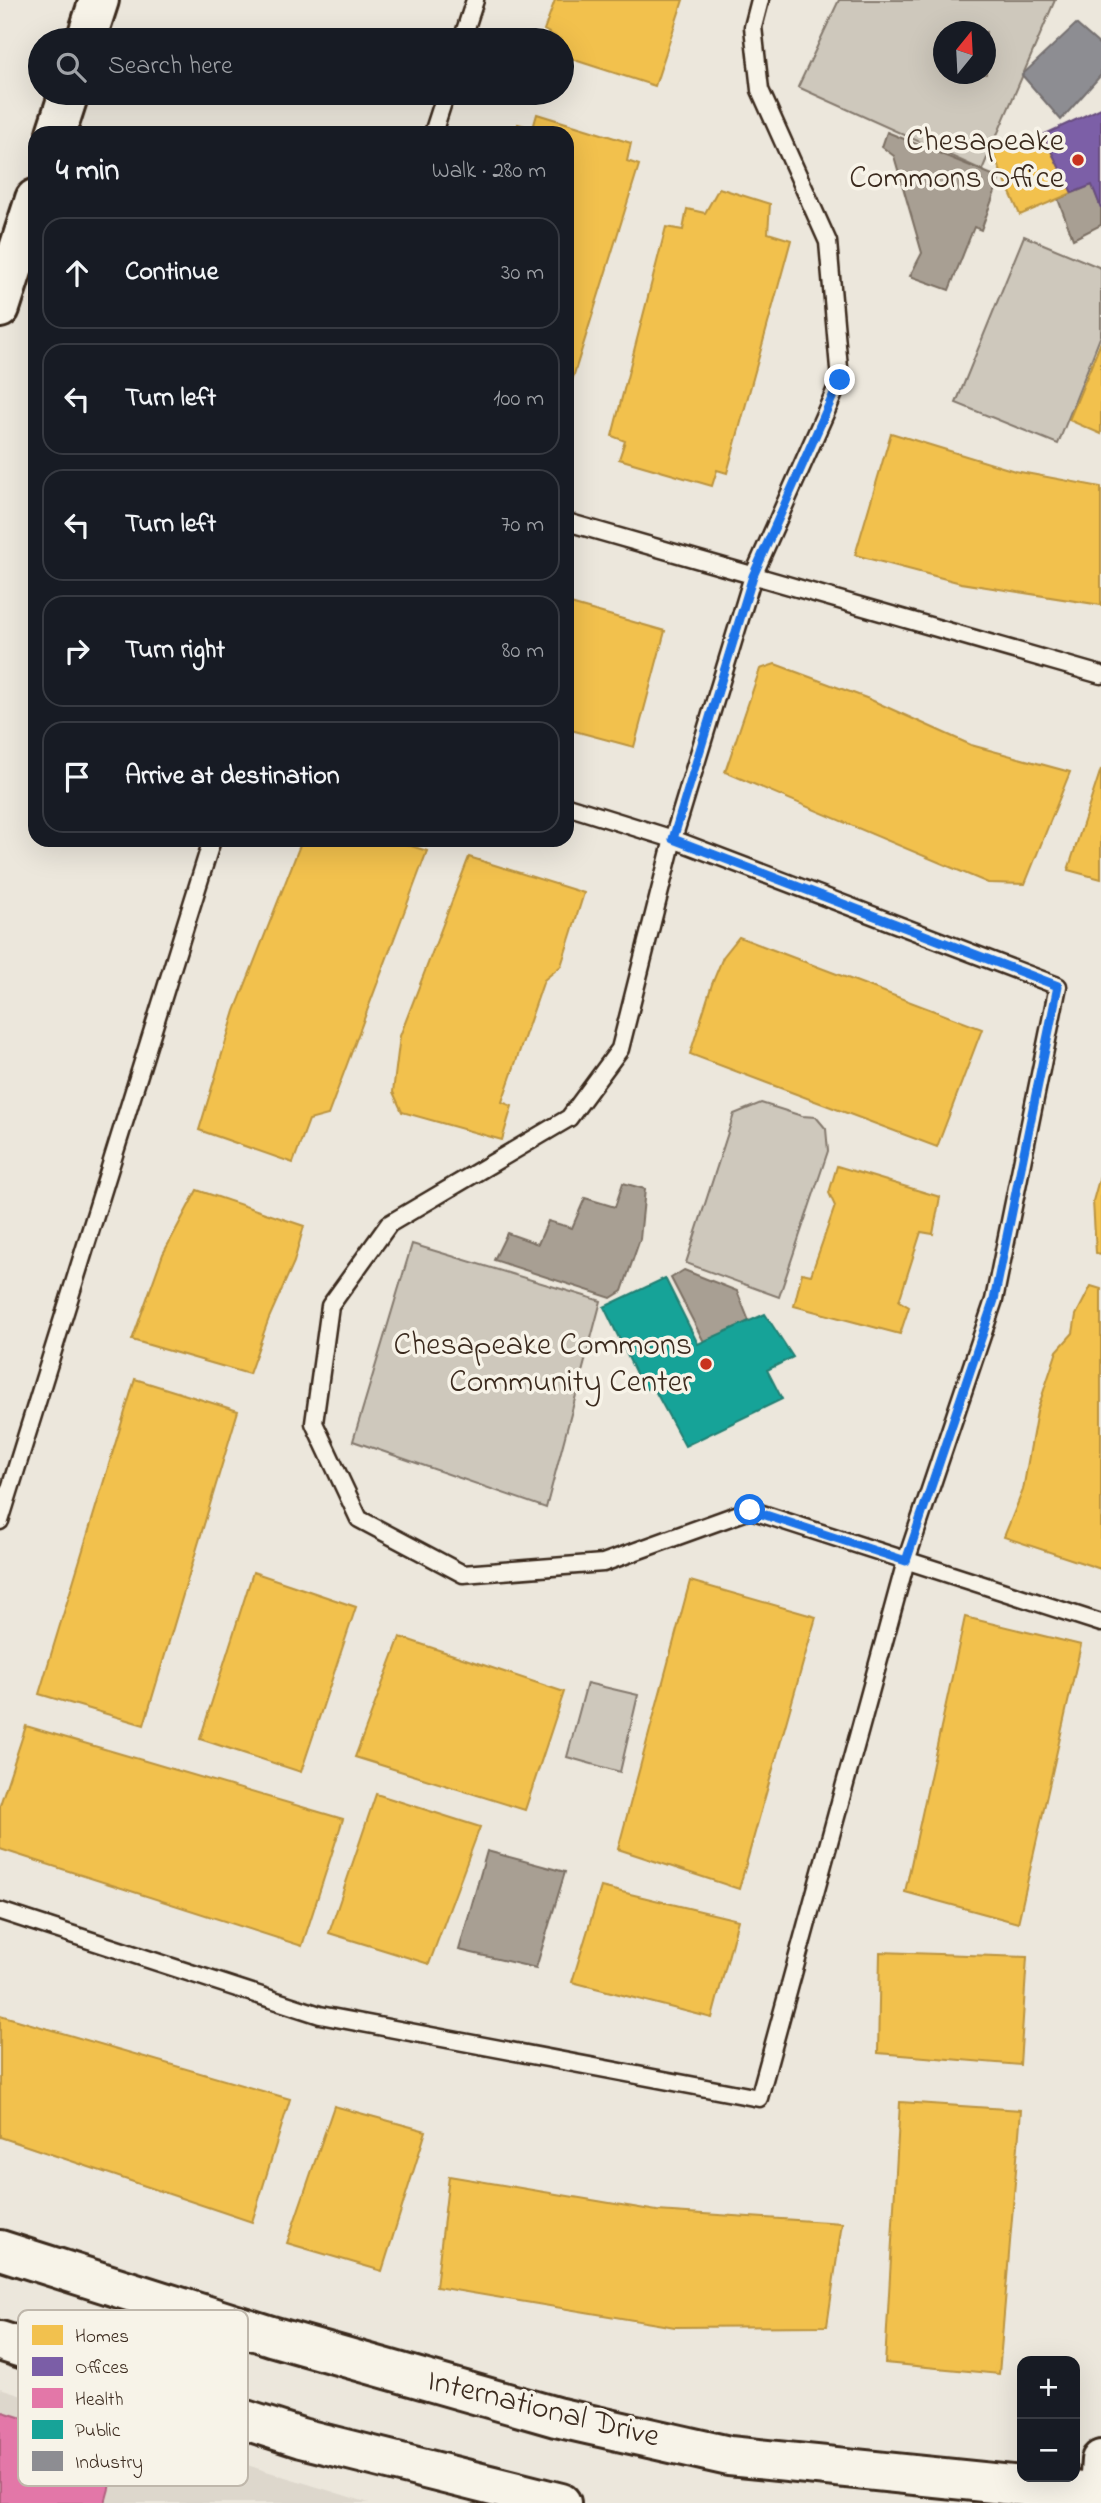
<!DOCTYPE html>
<html lang="en">
<head>
<meta charset="utf-8">
<style>
	body { margin:0; font-family:"Indie Flower",sans-serif; background:#242831; color:#f1f3f6 }
	.controls { position:absolute; right:21px; bottom:21px; display:grid; overflow:hidden; border-radius:14px; box-shadow:0 7px 28px #0002 }
	.controls button { width:63px; height:63px; display:grid; place-items:center; padding:0; border:0; border-bottom:2px solid #363941; background:#171b24; color:#f1f3f6; font:35px sans-serif }
	.compass { position:absolute; left:933px; top:21px; width:63px; height:63px; border-radius:50%; background:#171b24; box-shadow:0 7px 28px #0002; rotate:18deg }
	.stop { position:absolute; width:21px; height:21px; margin:-16px; border:5px solid #1a73e8; border-radius:50%; background:#fff }
	.stop.end { background:#1a73e8; border-color:#fff; box-shadow:0 2px 7px #0008 }
	.list { margin:0; padding:0; list-style:none }
	h2 { display:flex; justify-content:space-between; align-items:center; height:91px; margin:0; padding:0 28px; font-size:30px }
	h2 small { font-size:23px; font-weight:400; color:#9ea1a6 }
	.list li { display:grid; grid-template-columns:46px 1fr auto; gap:21px; align-items:center; box-sizing:border-box; height:112px; margin:0 14px 14px; padding:0 14px; border:2px solid #363941; border-radius:21px }
	.list b { display:block; font-size:26px; white-space:nowrap }
	.list em { font-size:23px; font-style:normal; color:#9ea1a6 }
	.icon { flex:none; width:38px; height:38px; fill:none; stroke:currentColor; stroke-width:2; stroke-linecap:round; stroke-linejoin:round }
	.map { position:relative; flex:none; width:1101px; height:2503px; overflow:hidden }
	.search { position:absolute; background:#171b24; box-shadow:0 7px 28px #0002; left:28px; top:28px; width:546px; height:77px; display:flex; align-items:center; gap:18px; box-sizing:border-box; padding:0 24px; border-radius:38px; color:#9ea1a6; font-size:26px }
	.panel { position:absolute; background:#171b24; box-shadow:0 7px 28px #0002; left:28px; top:126px; width:546px; height:721px; border-radius:21px }
	.map>svg:first-child { display:block }
</style>
</head>
<body>
<div class="map">
<svg width="1101" height="2503" viewBox="0 0 1101 2503">
	<rect width="100%" height="100%" fill="#ece7dc"/>
	<filter id="ink" filterUnits="userSpaceOnUse"><feTurbulence type="fractalNoise" baseFrequency=".0143" numOctaves="2"/><feDisplacementMap in="SourceGraphic" scale="14" xChannelSelector="R" yChannelSelector="G"/><feConvolveMatrix kernelMatrix="1 2 1 2 8 2 1 2 1" color-interpolation-filters="sRGB"/></filter>
	<g filter="url(#ink)">
		<path fill="#ddd7cc" d="M0,2388L369,2503H0Z"/>
		<path fill="#cec8bc" stroke="#84796d" stroke-width="2" fill-rule="evenodd" d="M839,0H1055L982,170L798,87ZM944,32H986V74H944Z
			M1024,236L1101,268V335L1058,444L956,403Z
			M761,1103L802,1116L816,1117L826,1129L828,1151L779,1297L686,1263L734,1114Z
			M412,1244L601,1301L546,1508L353,1441Z
			M587,1683L638,1695L620,1772L567,1757Z"/>
		<path fill="#a89f93" stroke="#7c7064" stroke-width="2" d="M887,132L1000,178L981,230L974,227L949,290L910,276L922,253L894,156L882,147Z
			M1092,185L1101,208V225L1073,239L1058,199Z
			M623,1183L645,1189L640,1239L622,1291L611,1298L494,1260L507,1233L538,1244L548,1221L572,1228L585,1198L615,1207Z
			M684,1270L737,1291L749,1321L704,1342L671,1278Z
			M487,1851L565,1872L536,1968L459,1950Z"/>
		<path fill="#f2c14e" stroke="#bb9440" stroke-width="2" d="M555,0H683L655,86L562,56V40L544,30Z
			M537,114L631,143L627,161L639,165L567,397V133H515L518,124L533,128Z
			M1043,135L1072,193L1020,215L992,152Z
			M719,188L770,204L768,233L791,240L727,473L717,470L712,486L619,459L625,441L612,436L666,227L683,230L687,209L705,213Z
			M1101,342V434L1069,420Z
			M891,433L1015,471L1101,487V605L961,583L855,555Z
			M567,603L665,631L634,747L567,729Z
			M775,664L869,699L971,745L1070,772L1025,884L988,883L725,772L760,669Z
			M1101,769V879L1068,870Z
			M302,840H392L427,851L328,1115L309,1120L293,1163L199,1130L235,1011Z
			M469,857L584,893L561,966L544,980L502,1102L512,1106L502,1140L402,1112L393,1092L400,1036Z
			M739,937L982,1029L937,1147L690,1054L712,984L723,957Z
			M837,1166L940,1197L933,1234L921,1232L899,1301L909,1307L900,1334L794,1306L802,1273L811,1275L835,1206L829,1193Z
			M1101,1172V1254L1096,1253L1093,1201Z
			M197,1190L304,1226L294,1262L269,1318L249,1374L132,1340L163,1254Z
			M1091,1286L1101,1289V1569L1004,1537L1023,1490L1037,1411L1057,1351L1073,1333L1076,1315Z
			M135,1379L238,1411L144,1725L39,1694Z
			M253,1572L356,1607L301,1772L200,1739Z
			M690,1581L816,1617L739,1889L618,1849Z
			M965,1617L1081,1645L1018,1923L905,1892Z
			M400,1637L564,1692L525,1810L355,1757Z
			M26,1726L343,1819L302,1946L0,1849V1805Z
			M376,1794L480,1827L429,1964L329,1933Z
			M601,1887L738,1920L712,2018L572,1982Z
			M880,1952L1027,1957L1020,2065L878,2053Z
			M0,2015L290,2099L252,2222L0,2137Z
			M900,2102L1021,2110L999,2374L885,2363Z
			M334,2106L426,2131L382,2271L287,2243Z
			M449,2176L657,2211L842,2223L827,2326L675,2327L436,2287Z"/>
		<path fill="#7b5ea7" stroke="#684e7e" stroke-width="2" d="M1101,108V208L1092,185L1072,193L1043,135Z"/>
		<path fill="#e377a8" stroke="#b1607f" stroke-width="2" d="M0,2411L120,2449L105,2503H0Z"/>
		<path fill="#17a398" stroke="#227f73" stroke-width="2" d="M665,1278L698,1344L765,1314L793,1357L767,1370L782,1399L685,1446L653,1387L644,1390L604,1307Z"/>
		<path fill="#8d8d92" stroke="#746f6f" stroke-width="2" d="M1076,24L1101,46V75L1061,120L1022,75Z"/>
		<g fill="none" stroke-linecap="round" stroke-linejoin="round">
			<defs>
				<path id="lane" d="M760,0L753,27L760,90L828,242L840,380L753,576L673,839L620,1049L569,1118L389,1224L330,1306L314,1423L359,1519L463,1574L603,1563L750,1510L1101,1623
					M462,40L475,0
					M433,133L446,93
					M567,522L1101,675
					M0,1521L212,840
					M0,1911L320,2015L759,2098L906,1561L994,1300L1058,986L673,839L567,806"/>
				<path id="secondary" d="M86,40L99,0
					M56,133L69,93
					M0,308L35,199
					M0,2250L271,2336L556,2417L729,2456L1101,2494
					M0,2341L301,2438L561,2503
					M1098,2503L1101,2460"/>
			</defs>
			<use href="#lane" stroke="#3b2a1e" stroke-width="21"/>
			<use href="#secondary" stroke="#3b2a1e" stroke-width="44"/>
			<use href="#lane" stroke="#f7f3e8" stroke-width="16"/>
			<use href="#secondary" stroke="#f7f3e8" stroke-width="38"/>
		</g>
	</g>
	<g fill="none" stroke-linecap="round" stroke-linejoin="round" filter="url(#ink)">
		<path stroke="#1a73e8" stroke-width="9" d="M750,1510L906,1561L994,1300L1058,986L673,839L753,576L840,380"/>
	</g>
	<g fill="#c8321e" stroke="#f7f3e8" stroke-width="2.5">
		<circle cx="1078" cy="160" r="7"/>
		<circle cx="706" cy="1364" r="7"/>
	</g>
	<g text-anchor="middle" dominant-baseline="central" stroke-width="7" stroke-linejoin="round" paint-order="stroke">
		<g font-size="32" fill="#3b2a1e" stroke="#f7f3e8" text-anchor="end">
			<text x="1064" y="142">Chesapeake<tspan x="1064" dy="37">Commons Office</tspan></text>
			<text x="692" y="1346">Chesapeake Commons<tspan x="692" dy="37">Community Center</tspan></text>
		</g>
		<g font-size="32" fill="#3b2a1e" stroke="#f7f3e8">
			<text transform="translate(543 2410) rotate(14)">International Drive</text>
		</g>
	</g>
	<rect x="18" y="2310" width="230" height="176" rx="10" fill="#f7f3e8" stroke="#bfb7ab" stroke-width="2"/>
	<rect x="32" y="2325" width="31" height="20" fill="#f2c14e"/>
	<rect x="32" y="2357" width="31" height="19" fill="#7b5ea7"/>
	<rect x="32" y="2388" width="31" height="20" fill="#e377a8"/>
	<rect x="32" y="2420" width="31" height="19" fill="#17a398"/>
	<rect x="32" y="2451" width="31" height="20" fill="#8d8d92"/>
	<g font-size="19" fill="#3b2a1e">
		<text x="75" y="2342">Homes</text>
		<text x="75" y="2373">Offices</text>
		<text x="75" y="2405">Health</text>
		<text x="75" y="2436">Public</text>
		<text x="75" y="2468">Industry</text>
	</g>
</svg>
<div class="controls">
<button>+</button>
<button>−</button>
</div>
<svg class="compass" viewBox="-18 -18 36 36"><path d="M0-13l5 13h-10z" fill="#e53935"/><path d="M0 13l5-13h-10z" fill="#9ea1a6"/></svg>
<div class="stop" style="left:750px;top:1510px"></div>
<div class="stop end" style="left:840px;top:380px"></div>
<div class="search"><svg class="icon" aria-label="search" viewBox="0 0 24 24"><circle cx="10" cy="10" r="6"/><path d="M15 15l6 6"/></svg>Search here</div>
<section class="panel">
<h2>4 min<small>Walk · 280 m</small></h2>
<ul class="list">
<li><svg class="icon" aria-label="ahead" viewBox="0 0 24 24"><path d="M12 20V5M6 11l6-6 6 6"/></svg><div><b>Continue</b></div><em>30 m</em></li>
<li><svg class="icon" aria-label="left" viewBox="0 0 24 24"><path d="M17 20v-9H6M10 6l-5 5 5 5"/></svg><div><b>Turn left</b></div><em>100 m</em></li>
<li><svg class="icon" aria-label="left" viewBox="0 0 24 24"><path d="M17 20v-9H6M10 6l-5 5 5 5"/></svg><div><b>Turn left</b></div><em>70 m</em></li>
<li><svg class="icon" aria-label="right" viewBox="0 0 24 24"><path d="M7 20v-9h11M14 6l5 5-5 5"/></svg><div><b>Turn right</b></div><em>80 m</em></li>
<li><svg class="icon" aria-label="arrive" viewBox="0 0 24 24"><path d="M6 21V4h12l-3 4 3 4H6"/></svg><div><b>Arrive at destination</b></div></li>
</ul>
</section>
</div>
</body>
</html>
